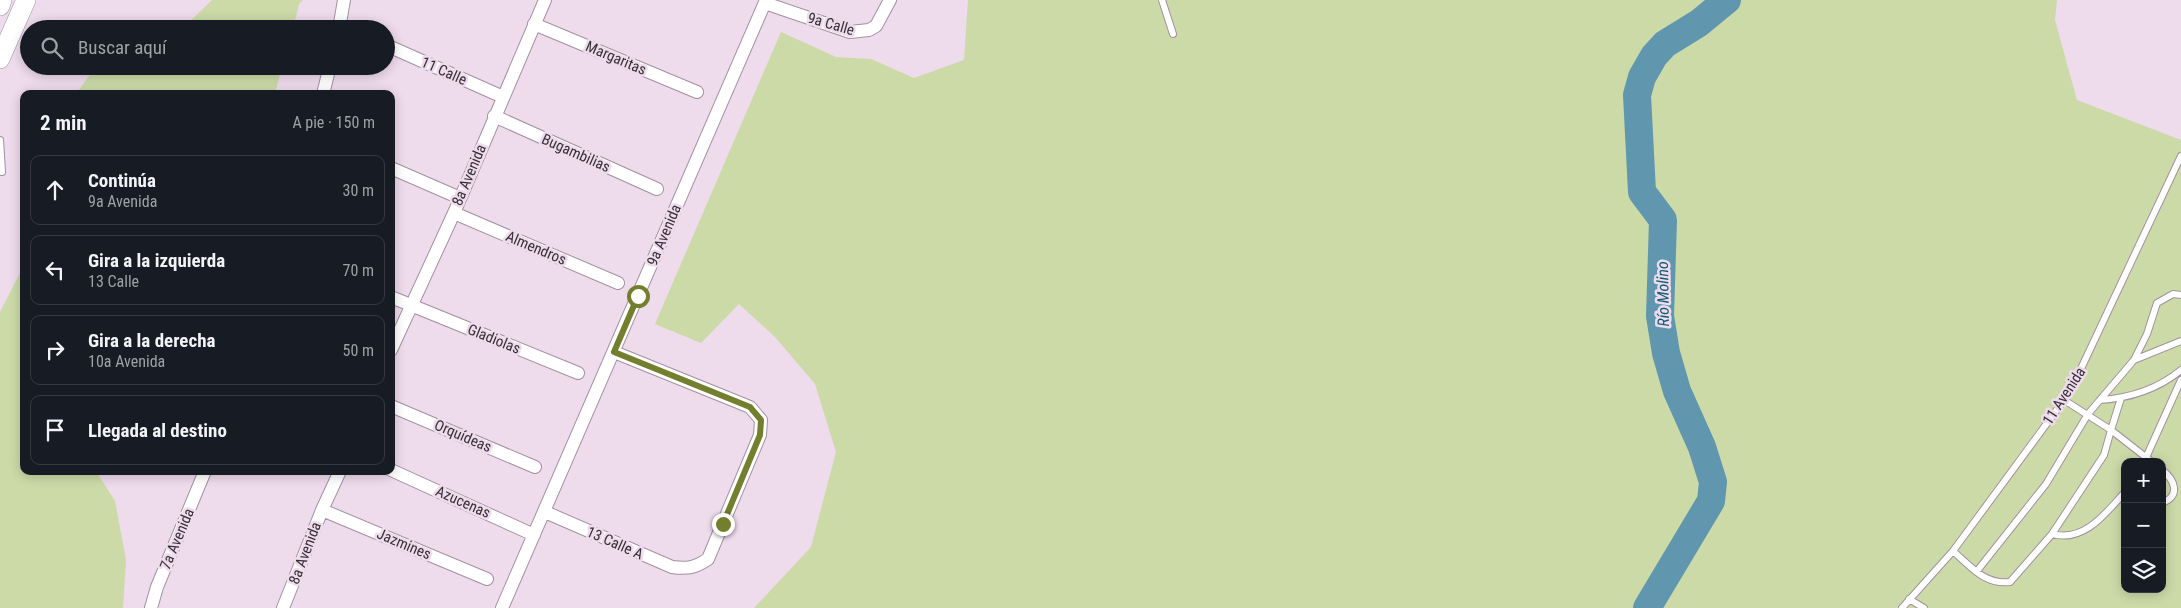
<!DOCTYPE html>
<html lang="es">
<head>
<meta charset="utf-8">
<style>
	body { margin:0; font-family:"Roboto Condensed",sans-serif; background:#242831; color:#f1f3f6 }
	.controls { position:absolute; right:15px; bottom:15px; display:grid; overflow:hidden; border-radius:10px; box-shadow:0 2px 12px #0003 }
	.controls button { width:45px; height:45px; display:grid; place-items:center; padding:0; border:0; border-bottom:1px solid #363941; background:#171b24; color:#f1f3f6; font:25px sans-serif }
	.stop { position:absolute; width:15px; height:15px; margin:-11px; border:4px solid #737f2c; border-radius:50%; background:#fff }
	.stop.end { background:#737f2c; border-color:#fff; box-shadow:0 1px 5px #0008 }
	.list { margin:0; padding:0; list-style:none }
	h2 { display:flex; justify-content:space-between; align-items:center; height:65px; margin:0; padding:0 20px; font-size:21px }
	h2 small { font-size:16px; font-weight:400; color:#9ea1a6 }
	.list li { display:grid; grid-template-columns:32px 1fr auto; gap:15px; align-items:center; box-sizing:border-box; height:70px; margin:0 10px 10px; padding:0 10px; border:1px solid #363941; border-radius:10px }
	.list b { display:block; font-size:19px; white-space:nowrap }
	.list p { margin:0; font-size:16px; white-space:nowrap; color:#9ea1a6 }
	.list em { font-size:16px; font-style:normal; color:#9ea1a6 }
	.icon { flex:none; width:28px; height:28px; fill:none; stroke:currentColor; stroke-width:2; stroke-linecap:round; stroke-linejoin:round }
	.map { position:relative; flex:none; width:2181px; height:608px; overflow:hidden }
	.search { position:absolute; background:#171b24; box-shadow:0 2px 12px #0003; left:20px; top:20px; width:375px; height:55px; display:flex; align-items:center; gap:12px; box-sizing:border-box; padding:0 18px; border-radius:28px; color:#9ea1a6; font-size:19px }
	.panel { position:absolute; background:#171b24; box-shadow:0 2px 12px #0003; left:20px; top:90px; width:375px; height:385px; border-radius:10px }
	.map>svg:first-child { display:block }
</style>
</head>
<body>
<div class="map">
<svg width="2181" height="608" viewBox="0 0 2181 608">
	<rect width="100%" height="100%" fill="#eedbec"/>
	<path fill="#ccdaa8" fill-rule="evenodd" d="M212,0H303L299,4L293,29H179L183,28Z
		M968,0H2057L2055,20L2077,100L2181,140V608H754L811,547L836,452L815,384L775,337L739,304L701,343L655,324L781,32L836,57L871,59L914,78L964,60ZM2125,462H2162V589H2125Z
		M96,66H282L275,94H76Z
		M24,265V471H96L115,501L126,560L123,608H0V312Z"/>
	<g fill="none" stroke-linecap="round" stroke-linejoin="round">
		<path stroke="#6097af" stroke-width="28" d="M1647,608L1711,501L1713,482L1702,447L1677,391L1666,353L1660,316L1663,220L1642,192L1637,95L1642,77L1654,56L1665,44L1699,23L1727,0"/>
		<defs>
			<path id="lane" d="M1162,0L1173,34
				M0,140L2,172
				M2134,360L2181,341
				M2121,398L2111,430L2152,462
				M2100,400C2130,398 2158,389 2181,370
				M2144,462L2181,380
				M2162,470C2175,480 2181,496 2162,503
				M2052,534C2084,543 2106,513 2125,492
				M1953,551C1971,567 1985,585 2010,582L2052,534L2104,455L2111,430L2064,400
				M1977,571L2046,484L2088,414L2134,360L2147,334L2157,303L2173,294L2181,295
				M1909,599L1924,608
				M1902,608L1953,551L2070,392L2181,156"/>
			<path id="street" d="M765,3L850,32L869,30L876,26L890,0
				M340,24L351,29
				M534,24L697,92
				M339,29L344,0
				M386,45L503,97
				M323,94L330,66
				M494,116L657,189
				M391,168L460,198
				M454,213L618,283
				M391,297L578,373
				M391,350L454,213L545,0
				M391,406L535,467
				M391,470L534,535
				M322,510L487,579
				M545,512L672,567C687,569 695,568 708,559L760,435L761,420L750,407L614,352
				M151,608L157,587L205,471
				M283,608L322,510L340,471
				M502,608L766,0"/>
			<path id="secondary" d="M0,6L2,0
				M0,59L26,0"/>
		</defs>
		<use href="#lane" stroke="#a391a2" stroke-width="8"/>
		<use href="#street" stroke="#a391a2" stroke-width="14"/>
		<use href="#secondary" stroke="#a391a2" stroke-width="20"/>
		<use href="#lane" stroke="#fff" stroke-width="6"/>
		<use href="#street" stroke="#fff" stroke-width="12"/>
		<use href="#secondary" stroke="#fff" stroke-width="19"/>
	</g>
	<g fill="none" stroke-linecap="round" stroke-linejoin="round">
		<path stroke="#737f2c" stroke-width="6" d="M638,296L614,352L750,407L761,420L760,435L723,524"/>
	</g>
	<g text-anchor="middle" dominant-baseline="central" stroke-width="5" stroke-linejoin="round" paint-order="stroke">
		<g font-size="15" fill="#362f36" stroke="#eedbec">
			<text transform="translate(831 24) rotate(16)">9a Calle</text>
			<text transform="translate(616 58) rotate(23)">Margaritas</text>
			<text transform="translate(444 71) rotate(24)">11 Calle</text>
			<text transform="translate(576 153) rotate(24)">Bugambilias</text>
			<text transform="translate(469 175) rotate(-67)">8a Avenida</text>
			<text transform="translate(664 235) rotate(-67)">9a Avenida</text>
			<text transform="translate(536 248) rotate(23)">Almendros</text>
			<text transform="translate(494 339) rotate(22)">Gladiolas</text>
			<text transform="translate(2064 396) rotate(-57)">11 Avenida</text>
			<text transform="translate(463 436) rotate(23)">Orquídeas</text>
			<text transform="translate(463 502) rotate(24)">Azucenas</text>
			<text transform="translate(177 539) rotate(-67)">7a Avenida</text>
			<text transform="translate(615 543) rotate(24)">13 Calle A</text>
			<text transform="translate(404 544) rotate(23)">Jazmines</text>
			<text transform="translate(305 553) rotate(-69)">8a Avenida</text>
		</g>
		<g font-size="16" font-style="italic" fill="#115a74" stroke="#eedbec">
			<text transform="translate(1663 294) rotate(-91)">Río Molino</text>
		</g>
	</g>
</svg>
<div class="controls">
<button>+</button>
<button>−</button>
<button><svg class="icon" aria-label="layers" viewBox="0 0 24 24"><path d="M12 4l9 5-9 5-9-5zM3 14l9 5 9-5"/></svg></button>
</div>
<div class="stop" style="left:638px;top:296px"></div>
<div class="stop end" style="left:723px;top:524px"></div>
<div class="search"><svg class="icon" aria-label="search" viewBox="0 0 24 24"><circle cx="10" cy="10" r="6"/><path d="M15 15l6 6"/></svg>Buscar aquí</div>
<section class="panel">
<h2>2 min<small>A pie · 150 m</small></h2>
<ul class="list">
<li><svg class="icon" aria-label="ahead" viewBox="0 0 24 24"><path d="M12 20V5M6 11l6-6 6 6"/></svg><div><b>Continúa</b><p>9a Avenida</p></div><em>30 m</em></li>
<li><svg class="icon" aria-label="left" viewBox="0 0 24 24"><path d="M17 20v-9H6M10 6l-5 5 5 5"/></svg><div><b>Gira a la izquierda</b><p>13 Calle</p></div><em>70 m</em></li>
<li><svg class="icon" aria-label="right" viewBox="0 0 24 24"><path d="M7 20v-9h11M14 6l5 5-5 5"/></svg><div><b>Gira a la derecha</b><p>10a Avenida</p></div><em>50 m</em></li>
<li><svg class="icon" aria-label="arrive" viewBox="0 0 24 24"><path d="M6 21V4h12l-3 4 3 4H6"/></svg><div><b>Llegada al destino</b></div></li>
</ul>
</section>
</div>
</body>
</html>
